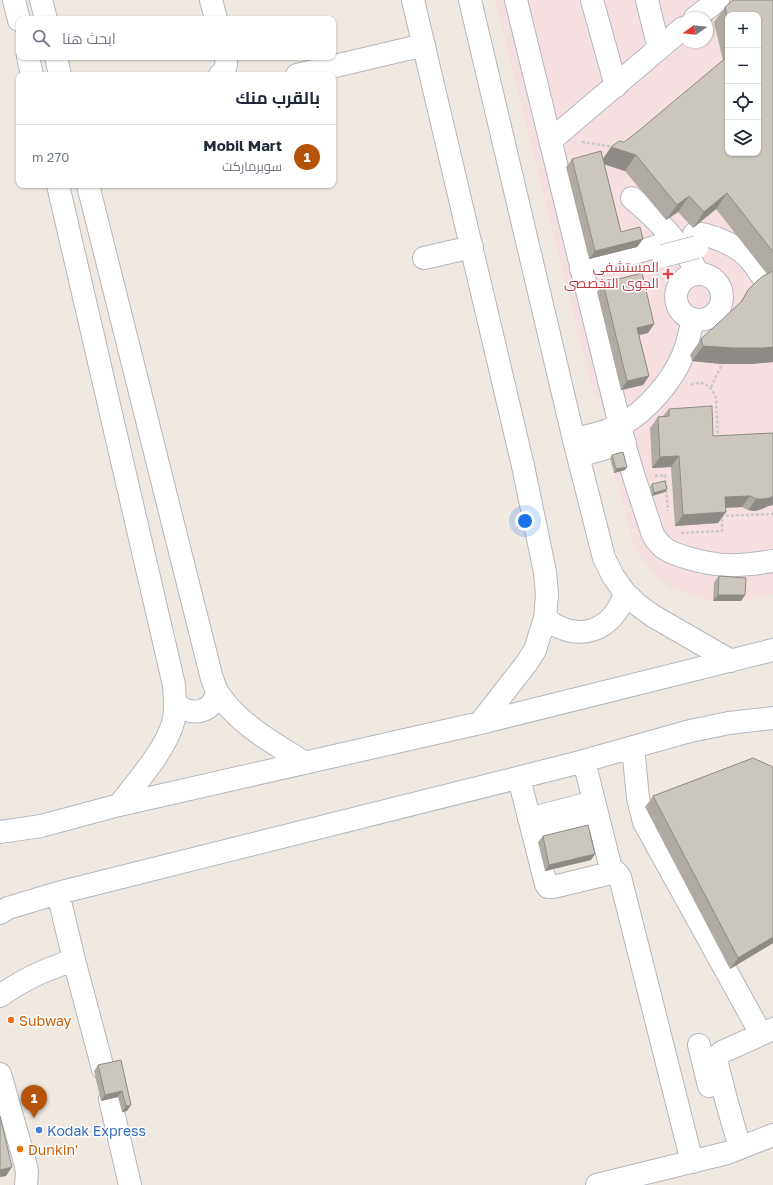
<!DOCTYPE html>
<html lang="ar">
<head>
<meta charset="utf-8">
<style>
	body { margin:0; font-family:"Golos Text",Cairo,sans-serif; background:#f2f2f3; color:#1f2937; direction:rtl }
	.controls { position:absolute; right:12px; top:12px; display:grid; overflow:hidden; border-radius:8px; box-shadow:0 1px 3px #0004 }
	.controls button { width:36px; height:36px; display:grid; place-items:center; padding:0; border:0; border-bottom:1px solid #e0e1e3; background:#fff; color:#1f2937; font:20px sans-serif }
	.compass { position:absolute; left:677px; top:12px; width:36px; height:36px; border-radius:50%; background:#fff; box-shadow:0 1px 3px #0004; rotate:256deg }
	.you { position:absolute; left:525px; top:521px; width:14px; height:14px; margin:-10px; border:3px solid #fff; border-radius:50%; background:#1a73e8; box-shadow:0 0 0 6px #1a73e833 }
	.badge { display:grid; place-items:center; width:26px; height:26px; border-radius:50%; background:#b45309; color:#fff; font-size:13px; font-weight:700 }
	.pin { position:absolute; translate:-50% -33px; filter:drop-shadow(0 1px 2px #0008) }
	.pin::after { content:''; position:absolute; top:21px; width:14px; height:12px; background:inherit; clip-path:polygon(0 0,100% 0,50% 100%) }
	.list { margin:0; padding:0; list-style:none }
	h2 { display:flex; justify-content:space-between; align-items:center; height:52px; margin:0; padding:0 16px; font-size:17px }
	h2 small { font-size:13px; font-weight:400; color:#747a83 }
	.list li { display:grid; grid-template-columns:26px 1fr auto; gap:12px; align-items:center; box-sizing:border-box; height:64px; padding:0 16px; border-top:1px solid #e0e1e3 }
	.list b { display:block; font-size:15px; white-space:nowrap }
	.list p { margin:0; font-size:13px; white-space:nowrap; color:#747a83 }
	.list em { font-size:13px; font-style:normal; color:#747a83 }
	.icon { flex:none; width:22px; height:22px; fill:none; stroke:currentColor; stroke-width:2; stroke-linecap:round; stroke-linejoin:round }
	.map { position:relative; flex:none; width:773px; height:1185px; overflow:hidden; direction:ltr }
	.search { position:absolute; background:#fff; box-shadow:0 1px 3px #0004; left:16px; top:16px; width:320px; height:44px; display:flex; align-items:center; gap:10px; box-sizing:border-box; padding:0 14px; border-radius:8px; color:#747a83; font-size:15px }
	.panel { position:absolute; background:#fff; box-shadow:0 1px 3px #0004; left:16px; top:72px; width:320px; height:116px; border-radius:8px; direction:rtl }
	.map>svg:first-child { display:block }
</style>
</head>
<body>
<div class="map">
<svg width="773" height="1185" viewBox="0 0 773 1185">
	<rect width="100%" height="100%" fill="#efe9e1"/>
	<path fill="#f5dfe0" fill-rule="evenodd" d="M495,0H773V594L741,601L706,600L669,587L655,575L635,549L614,473L612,446L599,397L593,395ZM728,15H758V153H728ZM683,18H707V42H683Z"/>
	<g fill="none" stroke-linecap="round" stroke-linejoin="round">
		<defs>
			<path id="minor" d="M14,0L19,20
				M41,0L46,19
				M211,0L216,19
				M413,0L523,466L545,572L547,595L545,618L535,650L526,664L480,723
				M470,0L574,440L604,558L613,576L625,593L638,605L653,616L731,661
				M516,0L626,450L634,477L653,535C662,550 671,553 688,558C721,568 740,566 773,561
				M592,0L616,86
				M647,0L659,49
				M695,18L718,0
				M28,57L32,75
				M56,57L60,75
				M220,75C226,70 227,65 226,57
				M297,75L424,45
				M550,141L683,28
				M58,185L174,685C175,697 176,708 174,719C168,747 137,782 119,805
				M88,185L211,675C213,681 215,688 218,693C239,725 274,743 305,763
				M632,198C656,218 677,240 694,266
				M694,234C703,233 709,236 718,239C745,249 752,260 767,284
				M424,258L472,247
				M581,269L661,245
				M676 297a23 23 0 1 1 46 0a23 23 0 1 1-46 0Z
				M574,440C590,435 607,432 621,425C647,411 672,381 683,355C688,343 690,331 693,319
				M578,456L625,443
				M545,618C577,644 613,632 625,593
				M175,703C190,717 213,714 217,692
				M633,747L638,798L644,822L761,1034
				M519,778L546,884L548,887H553L607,874L610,870V865L584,761
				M529,819L594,802
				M0,832L41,826L119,805L480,723L773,650
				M533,834L598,817
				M610,869L615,871L620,877L692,1162
				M58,893L74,960L103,1069
				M0,913L8,908L58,893L569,765L690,731L729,723L773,718
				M0,996C25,978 45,970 74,960
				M699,1045L709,1086
				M0,1074L25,1162L27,1172L26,1185
				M110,1099L130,1185
				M740,1148L727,1103L717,1064V1057L722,1052L773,1029
				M597,1185L727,1153L773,1135"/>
		</defs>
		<use href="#minor" stroke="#b4b7c1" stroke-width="24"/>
		<path stroke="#c9c9c9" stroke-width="2.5" stroke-dasharray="3 2" stroke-linecap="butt" d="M582,142L614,147
			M691,385C703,379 712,387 716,398L718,438
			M711,387L722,364
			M655,476L665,475L668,511
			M681,533L722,531V516L773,514"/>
		<use href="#minor" stroke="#fff" stroke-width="22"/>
		<defs>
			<path id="minor-bridge" d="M663,256L697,247"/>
		</defs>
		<use href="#minor-bridge" stroke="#b4b7c1" stroke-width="24" stroke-linecap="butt"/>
		<use href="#minor-bridge" stroke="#fff" stroke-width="22"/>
	</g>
	<path fill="#afaba4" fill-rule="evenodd" d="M773,0V362L752,364H722L692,361L690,355L701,339L738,306L748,290L767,274L716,209L693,228L678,212L666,220L625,171L604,164L621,232L643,239L637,247L589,259L566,167L572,159H603L636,133L723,61L714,22L725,7ZM728,15L758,153H728Z
		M603,283L654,324L648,333L639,335L649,376L643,385L621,390L597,292Z
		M669,409L713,436L773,433V505L768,506L762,509L755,511L748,510L742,507L726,508V512L718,523L675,526L671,467L652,468L650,428L658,417L663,416Z
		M612,455L625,470L614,473L610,458Z
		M652,484L665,492L652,496L650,487Z
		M719,576L745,595L741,601H713L714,582Z
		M653,796L773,943L730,969L645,807Z
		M543,836L591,860L545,871L538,842Z
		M121,1060L127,1111L122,1112L118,1097L101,1101L94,1071L98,1065Z"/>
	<path fill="#8e8b86" d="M611,147L636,155L625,171L600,163Z
		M727,193L716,209L693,228L704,212Z
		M689,196L678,212L666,220L677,205Z
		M643,239L637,247L589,259L595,251Z
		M654,324L648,333L631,337L637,328Z
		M703,346L773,347V362L752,364H722L692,361Z
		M649,376L643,385L621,390L627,381Z
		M679,456L671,467L652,468L660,457Z
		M627,467L625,470L614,473L616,469Z
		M667,489L665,492L652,496L654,493Z
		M750,496L742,507L717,508L725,497Z
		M773,496V505L768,506L762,509L755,511L748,510L756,499Z
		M726,512L718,523L675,526L683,515Z
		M718,595H745L741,601H713Z
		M595,854L591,860L545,871L549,865Z
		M773,937V943L730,969L738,958Z
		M122,1091L118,1097L101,1101L105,1095Z
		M131,1105L127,1111L122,1112L126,1106Z
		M12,1167L6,1176L0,1177V1170Z"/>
	<path fill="#cbc7bf" stroke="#8e8b86" d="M733,0H773V252L727,193L704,212L689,196L677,205L636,155L611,147L619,141L624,142L636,133L728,56V153H758V15H728V20L725,7Z
		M601,151L621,232L640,227L643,239L595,251L572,159Z
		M773,271V347L763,348H733L703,346L701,339L742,301L748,290L757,281L763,276Z
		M642,273L654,324L637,328L649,376L627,381L603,283Z
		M712,406L713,436L773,433V496L770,498L763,499H756L750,496L725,497L726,512L683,515L679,456L660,457L658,417L669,416V409Z
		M623,452L627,467L616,469L612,455Z
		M665,481L667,489L654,493L652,484Z
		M719,576L746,578L745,595H718Z
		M753,758L773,767V937L738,958L653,796Z
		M588,825L595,854L549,865L543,836Z
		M121,1060L131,1105L126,1106L122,1091L105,1095L98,1065Z
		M0,1116L12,1167L0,1170Z"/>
	<path fill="#e0444e" stroke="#fff" stroke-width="1.5" d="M666 268h4v4h4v4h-4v4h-4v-4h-4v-4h4z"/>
	<g fill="#e8710a" stroke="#fff" stroke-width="1.5">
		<circle cx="11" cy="1020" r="4"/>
		<circle cx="20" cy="1149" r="4"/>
	</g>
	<circle fill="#3f7fe0" stroke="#fff" stroke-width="1.5" cx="39" cy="1130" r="4"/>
	<g text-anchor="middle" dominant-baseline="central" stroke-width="3" stroke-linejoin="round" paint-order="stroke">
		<g font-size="14" fill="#be3a42" stroke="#fff" text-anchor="end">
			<text x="659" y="266">المستشفى<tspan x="659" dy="16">الجوى التخصصى</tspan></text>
		</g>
		<g font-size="14" fill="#c56008" stroke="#fff" text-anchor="start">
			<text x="19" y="1020">Subway</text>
			<text x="28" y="1149">Dunkin'</text>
		</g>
		<g font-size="14" fill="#366cbe" stroke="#fff" text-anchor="start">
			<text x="47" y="1130">Kodak Express</text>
		</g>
	</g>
</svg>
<div class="controls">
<button>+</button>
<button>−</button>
<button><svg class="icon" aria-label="locate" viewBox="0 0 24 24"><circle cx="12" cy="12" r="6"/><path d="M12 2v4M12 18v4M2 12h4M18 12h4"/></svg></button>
<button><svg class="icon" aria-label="layers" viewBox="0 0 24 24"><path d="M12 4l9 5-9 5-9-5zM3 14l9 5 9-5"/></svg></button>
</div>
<svg class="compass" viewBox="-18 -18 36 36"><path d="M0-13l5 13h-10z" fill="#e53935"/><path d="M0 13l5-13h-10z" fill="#747a83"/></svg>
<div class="you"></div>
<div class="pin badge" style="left:34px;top:1118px">1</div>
<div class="search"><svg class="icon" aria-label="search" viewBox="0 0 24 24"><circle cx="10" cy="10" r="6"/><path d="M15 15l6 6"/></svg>ابحث هنا</div>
<section class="panel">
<h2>بالقرب منك<small></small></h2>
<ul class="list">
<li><span class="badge">1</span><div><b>Mobil Mart</b><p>سوبرماركت</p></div><em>270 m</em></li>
</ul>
</section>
</div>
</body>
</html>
